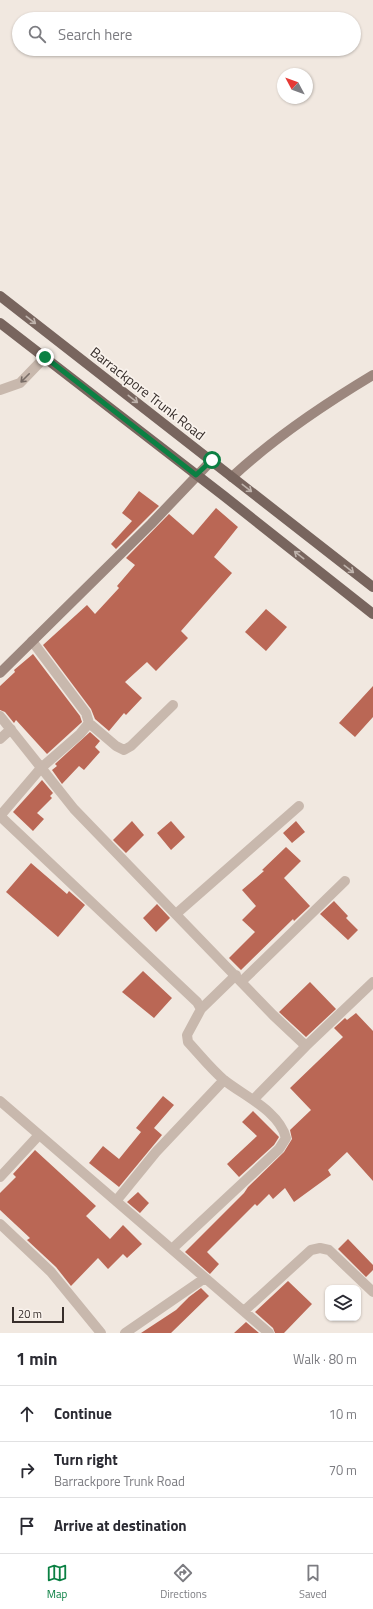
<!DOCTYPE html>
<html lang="en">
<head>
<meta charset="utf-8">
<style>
	body { margin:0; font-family:"Titillium Web",sans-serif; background:#f7f7f7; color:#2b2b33 }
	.controls { position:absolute; right:12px; bottom:12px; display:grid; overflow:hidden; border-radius:8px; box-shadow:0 1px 3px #0004 }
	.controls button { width:36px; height:36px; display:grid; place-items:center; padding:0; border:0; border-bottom:1px solid #e1e1e2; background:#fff; color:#2b2b33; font:20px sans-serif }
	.compass { position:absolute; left:277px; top:68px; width:36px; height:36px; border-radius:50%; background:#fff; box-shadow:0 1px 3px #0004; rotate:311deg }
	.scale { position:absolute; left:12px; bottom:10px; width:52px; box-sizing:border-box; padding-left:4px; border:2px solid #372e2b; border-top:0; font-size:11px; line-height:14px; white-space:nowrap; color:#372e2b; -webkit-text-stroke:3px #f9f2ec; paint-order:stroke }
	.stop { position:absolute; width:12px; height:12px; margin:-9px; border:3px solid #0b8043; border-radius:50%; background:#fff }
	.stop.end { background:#0b8043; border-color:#fff; box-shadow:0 1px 4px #0008 }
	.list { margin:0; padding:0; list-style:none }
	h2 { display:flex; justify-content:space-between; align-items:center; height:52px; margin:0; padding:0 16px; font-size:17px }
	h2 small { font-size:13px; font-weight:400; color:#7c7c81 }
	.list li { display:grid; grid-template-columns:26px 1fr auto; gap:12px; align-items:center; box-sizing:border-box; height:56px; padding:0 16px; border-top:1px solid #e1e1e2 }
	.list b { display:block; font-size:15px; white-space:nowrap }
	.list p { margin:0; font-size:13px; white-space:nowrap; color:#7c7c81 }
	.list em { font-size:13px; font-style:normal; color:#7c7c81 }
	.icon { flex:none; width:22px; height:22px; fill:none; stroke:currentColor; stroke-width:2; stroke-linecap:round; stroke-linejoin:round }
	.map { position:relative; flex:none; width:373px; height:1333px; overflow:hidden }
	.search { position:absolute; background:#fff; box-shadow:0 1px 3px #0004; left:12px; right:12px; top:12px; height:44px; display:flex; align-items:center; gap:10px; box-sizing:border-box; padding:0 14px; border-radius:22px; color:#7c7c81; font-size:15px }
	.sheet { height:220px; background:#fff }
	nav { display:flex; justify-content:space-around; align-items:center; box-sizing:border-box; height:56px; border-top:1px solid #e1e1e2; background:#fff; font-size:11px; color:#7c7c81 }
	nav a { display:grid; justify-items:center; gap:2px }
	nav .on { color:#0b8043 }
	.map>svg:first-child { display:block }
</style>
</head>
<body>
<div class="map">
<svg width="373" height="1333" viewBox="0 0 373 1333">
	<rect width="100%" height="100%" fill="#f1e8e0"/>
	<path fill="#ba6755" d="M139,491L159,506L116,549L111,544L132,521L122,513Z
		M216,508L238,527L214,557L232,573L181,631L188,638L156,671L147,662L125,682L142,698L126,715L124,713L109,731L95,719L91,709L43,645L87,605L95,614L119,588L117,586L135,565L126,558L169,514L193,535Z
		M266,609L287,627L266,651L245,632Z
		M33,654L80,716L82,722L47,754L16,720L14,723L5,712L0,710V686L15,672L14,670Z
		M373,686V717L355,737L339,723Z
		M90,732L100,741L95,747L100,752L84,770L79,766L62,784L52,770L57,766L55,764Z
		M42,780L53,793L50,796L52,798L37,813L44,819L33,831L13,812Z
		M132,821L144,835L126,853L113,840Z
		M171,821L185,837L171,850L157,833Z
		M296,821L305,832L292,843L283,833Z
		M286,847L301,861L284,878L310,906L294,921L293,919L241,970L229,958L255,932L242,920L256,906L242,890L264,871L262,870Z
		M31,863L67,894L69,891L85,905L58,937L6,892Z
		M334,901L348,916L346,918L358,930L348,940L320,914Z
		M157,904L170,918L156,932L143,918Z
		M143,971L172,998L154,1018L122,992Z
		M310,982L336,1009L306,1037L279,1012Z
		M356,1013L373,1031V1181L347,1152L328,1170L331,1175L294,1202L285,1188L273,1199L269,1194L257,1206L255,1204L207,1252L219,1264L210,1274L185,1252L244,1193L248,1187L284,1152L292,1139L290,1130L311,1110L290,1088L343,1037L334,1028L345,1018L347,1020Z
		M163,1096L174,1105L154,1128L162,1135L119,1187L89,1163L103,1146L119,1159L141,1132L136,1128Z
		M253,1111L279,1137L274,1145L239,1177L227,1164L257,1136L242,1122Z
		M35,1150L96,1206L86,1216L110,1239L123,1225L142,1244L127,1258L123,1254L108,1269L98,1258L71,1286L56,1267L27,1240L30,1238L0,1210V1193L16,1177L13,1174Z
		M138,1192L149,1203L140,1213L127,1202Z
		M348,1239L373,1265V1270L366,1277L338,1249Z
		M288,1281L312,1304L284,1333H275L273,1328L255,1312Z
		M201,1288L209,1296L171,1333H141L176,1310L189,1297Z
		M246,1322L259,1333H234Z"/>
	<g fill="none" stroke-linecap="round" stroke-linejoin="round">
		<path stroke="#c8b8ad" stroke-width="10" d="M0,390L20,383L45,357"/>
		<path stroke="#c8b8ad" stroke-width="10" d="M32,641L86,713L89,723L80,734L41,768L0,816L197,1002L201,1009L187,1035L188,1042C200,1055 211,1069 224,1080C244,1096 279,1111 286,1138L279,1149L172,1249
			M0,716L74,809L273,1015L306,1046L373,982
			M89,723L116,746L124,750L131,746L173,705
			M0,739L11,729
			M176,914L299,806
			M242,981L345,881
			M201,1009L236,975
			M254,1099L306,1046
			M0,1101L269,1333
			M0,1177L39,1135
			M116,1201L156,1152L224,1080
			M0,1224L51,1272L101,1333
			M244,1311L311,1250L320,1248L329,1250L373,1292
			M125,1333L205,1278"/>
		<path stroke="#9c877e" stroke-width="10" d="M232,477C275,437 323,405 373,375
			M0,673L151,524L212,460"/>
		<path stroke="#78655e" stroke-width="10" d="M0,296L373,587
			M0,323L224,496L373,614"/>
	</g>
	<defs><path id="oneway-shaft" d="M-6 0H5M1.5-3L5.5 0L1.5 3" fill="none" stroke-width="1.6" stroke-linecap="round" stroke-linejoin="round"/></defs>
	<g stroke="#bfb3ac">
		<use href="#oneway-shaft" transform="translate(31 320) rotate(38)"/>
		<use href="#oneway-shaft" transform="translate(133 399) rotate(38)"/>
		<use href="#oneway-shaft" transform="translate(247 488) rotate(38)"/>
		<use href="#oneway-shaft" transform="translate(299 555) rotate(-142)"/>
		<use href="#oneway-shaft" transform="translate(349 569) rotate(38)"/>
	</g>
	<use stroke="#786c66" href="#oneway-shaft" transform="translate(25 378) rotate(135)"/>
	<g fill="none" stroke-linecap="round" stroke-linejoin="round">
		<path stroke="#0b8043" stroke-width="5" d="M45,357L196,475L212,460"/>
	</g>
	<g text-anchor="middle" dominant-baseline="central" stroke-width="3.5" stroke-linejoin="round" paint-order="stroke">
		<g font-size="14" fill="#372e2b" stroke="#f9f2ec">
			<text transform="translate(148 393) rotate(38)">Barrackpore Trunk Road</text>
		</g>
	</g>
</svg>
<div class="controls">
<button><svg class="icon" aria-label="layers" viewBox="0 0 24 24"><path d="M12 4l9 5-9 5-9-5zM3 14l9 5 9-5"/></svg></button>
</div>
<svg class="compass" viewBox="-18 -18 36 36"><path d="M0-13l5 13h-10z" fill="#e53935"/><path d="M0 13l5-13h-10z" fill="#7c7c81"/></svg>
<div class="scale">20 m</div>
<div class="stop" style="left:212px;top:460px"></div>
<div class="stop end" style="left:45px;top:357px"></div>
<div class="search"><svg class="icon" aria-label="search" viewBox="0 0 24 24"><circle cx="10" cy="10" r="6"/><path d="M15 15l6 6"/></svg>Search here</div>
</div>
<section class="sheet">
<h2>1 min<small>Walk · 80 m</small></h2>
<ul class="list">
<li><svg class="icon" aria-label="ahead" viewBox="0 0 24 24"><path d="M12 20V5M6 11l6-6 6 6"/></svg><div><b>Continue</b></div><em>10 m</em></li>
<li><svg class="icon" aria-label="right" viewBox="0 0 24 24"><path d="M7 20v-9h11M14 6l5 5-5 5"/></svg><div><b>Turn right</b><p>Barrackpore Trunk Road</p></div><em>70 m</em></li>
<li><svg class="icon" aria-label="arrive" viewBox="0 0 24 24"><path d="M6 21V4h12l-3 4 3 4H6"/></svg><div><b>Arrive at destination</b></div></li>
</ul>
</section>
<nav>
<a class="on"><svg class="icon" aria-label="map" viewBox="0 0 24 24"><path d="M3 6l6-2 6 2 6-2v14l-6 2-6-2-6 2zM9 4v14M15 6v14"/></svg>Map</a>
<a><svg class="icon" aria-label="directions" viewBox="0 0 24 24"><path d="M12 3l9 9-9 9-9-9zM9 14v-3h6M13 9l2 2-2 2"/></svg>Directions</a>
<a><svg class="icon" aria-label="saved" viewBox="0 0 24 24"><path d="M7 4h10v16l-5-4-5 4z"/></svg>Saved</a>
</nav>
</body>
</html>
